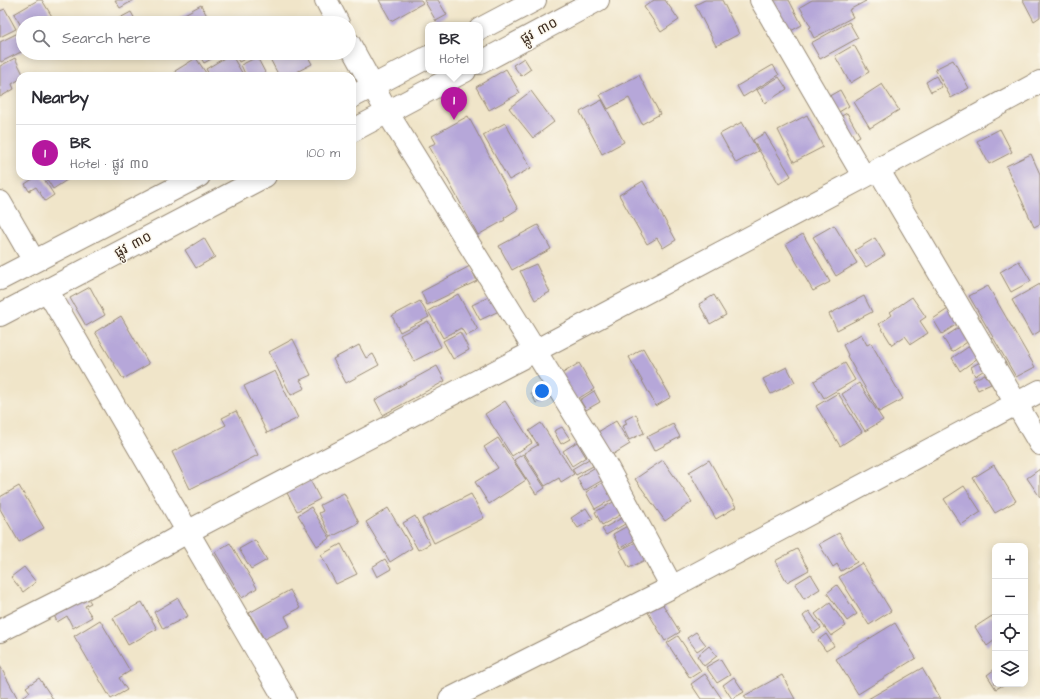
<!DOCTYPE html>
<html lang="en">
<head>
<meta charset="utf-8">
<style>
	body { margin:0; font-family:"Architects Daughter","Noto Sans Khmer",sans-serif; background:#f7f7f7; color:#2b2b33 }
	.controls { position:absolute; right:12px; bottom:12px; display:grid; overflow:hidden; border-radius:8px; box-shadow:0 2px 10px #0003 }
	.controls button { width:36px; height:36px; display:grid; place-items:center; padding:0; border:0; border-bottom:1px solid #e1e1e2; background:#fff; color:#2b2b33; font:20px sans-serif }
	.you { position:absolute; left:542px; top:391px; width:14px; height:14px; margin:-10px; border:3px solid #fff; border-radius:50%; background:#1a73e8; box-shadow:0 0 0 6px #1a73e833 }
	.badge { display:grid; place-items:center; width:26px; height:26px; border-radius:50%; background:#b5179e; color:#fff; font-size:13px; font-weight:700 }
	.pin { position:absolute; translate:-50% -33px; filter:drop-shadow(0 1px 2px #0008) }
	.pin::after { content:''; position:absolute; top:21px; width:14px; height:12px; background:inherit; clip-path:polygon(0 0,100% 0,50% 100%) }
	.popup { position:absolute; left:425px; top:22px; width:58px; height:52px; box-sizing:border-box; display:grid; place-content:center; border-radius:8px; background:#fff; filter:drop-shadow(0 1px 3px #0005); font-size:13px; white-space:nowrap; color:#7c7c81 }
	.popup b { font-size:15px; color:#2b2b33 }
	.popup::after { content:''; position:absolute; left:50%; top:100%; margin-left:-8px; border:8px solid transparent; border-top-color:#fff }
	.list { margin:0; padding:0; list-style:none }
	h2 { display:flex; justify-content:space-between; align-items:center; height:52px; margin:0; padding:0 16px; font-size:17px }
	h2 small { font-size:13px; font-weight:400; color:#7c7c81 }
	.list li { display:grid; grid-template-columns:26px 1fr auto; gap:12px; align-items:center; box-sizing:border-box; height:56px; padding:0 16px; border-top:1px solid #e1e1e2 }
	.list b { display:block; font-size:15px; white-space:nowrap }
	.list p { margin:0; font-size:13px; white-space:nowrap; color:#7c7c81 }
	.list em { font-size:13px; font-style:normal; color:#7c7c81 }
	.icon { flex:none; width:22px; height:22px; fill:none; stroke:currentColor; stroke-width:2; stroke-linecap:round; stroke-linejoin:round }
	.map { position:relative; flex:none; width:1040px; height:699px; overflow:hidden }
	.search { position:absolute; background:#fff; box-shadow:0 2px 10px #0003; left:16px; top:16px; width:340px; height:44px; display:flex; align-items:center; gap:10px; box-sizing:border-box; padding:0 14px; border-radius:22px; color:#7c7c81; font-size:15px }
	.panel { position:absolute; background:#fff; box-shadow:0 2px 10px #0003; left:16px; top:72px; width:340px; height:108px; border-radius:12px }
	.map>svg:first-child { display:block }
</style>
</head>
<body>
<div class="map">
<svg width="1040" height="699" viewBox="0 0 1040 699">
	<rect width="100%" height="100%" fill="#fbf7ec"/>
	<filter id="ink" filterUnits="userSpaceOnUse"><feTurbulence type="fractalNoise" baseFrequency=".025" numOctaves="2"/><feDisplacementMap in="SourceGraphic" scale="8" xChannelSelector="R" yChannelSelector="G"/><feConvolveMatrix kernelMatrix="1 2 1 2 8 2 1 2 1" color-interpolation-filters="sRGB"/></filter>
	<filter id="wash" filterUnits="userSpaceOnUse"><feTurbulence type="fractalNoise" baseFrequency=".012" numOctaves="4" result="noise"/><feDisplacementMap in="SourceGraphic" scale="16" xChannelSelector="R" yChannelSelector="G"/><feGaussianBlur stdDeviation="0.9" result="paint"/><feColorMatrix in="noise" values="0 0 0 0 0 0 0 0 0 0 0 0 0 0 0 0 0 1.4 0 .05"/><feComposite in="paint" operator="in"/></filter>
	<g filter="url(#wash)">
		<rect width="100%" height="100%" fill="#f0e5c9"/>
		<g id="blocks">
			<path fill="#b6a7d9" d="M38,0H42L56,23H23V29L14,14Z
				M115,0H134L120,8Z
				M379,0H421L423,3L391,21Z
				M424,0H438L447,15L436,21Z
				M654,0H665L679,20L661,32L644,7Z
				M705,0H722L739,34L716,46L695,5Z
				M767,0H789L802,25L785,34Z
				M812,0H865L866,1L849,10L853,17L814,38L809,28L811,27L800,7Z
				M1023,0H1040V17L1034,21Z
				M201,5L211,23H182L179,17Z
				M5,9L16,29L0,37V11Z
				M131,12L137,23H117L116,20Z
				M849,22L858,38L820,59L811,43Z
				M18,33L23,44V51L1,62L0,60V42Z
				M854,45L869,72L850,83L835,56Z
				M198,53H222L204,63Z
				M234,53H257L239,62Z
				M267,53H306L312,64L289,76H279Z
				M231,54L244,76H210L206,69Z
				M257,57L267,76H246L241,65Z
				M15,58L24,76H20V79L12,84L14,89L0,97V66Z
				M196,58L208,76H178L175,71Z
				M524,58L531,69L521,76L513,65Z
				M953,60L969,88L951,98L935,69Z
				M773,65L779,75L743,97L737,86Z
				M506,69L520,93L489,110L476,87Z
				M639,75L660,114L642,124L629,98L608,109L600,95Z
				M936,76L942,87L931,92L926,82Z
				M779,77L787,89L765,103L757,90Z
				M882,84L899,110L870,128L854,102Z
				M840,90L849,106L834,115L824,99Z
				M531,91L554,122L533,138L509,108Z
				M602,100L624,142L602,154L580,112Z
				M847,113L860,136L848,143L834,120Z
				M807,115L823,147L794,162L778,130Z
				M468,116L518,209L504,218L505,220L478,235L429,146L436,143L432,136Z
				M742,122L758,151L736,163L720,134Z
				M505,123L531,168L509,180L483,135Z
				M1000,129L1012,152L989,164L977,141Z
				M765,133L791,176L779,184L753,140Z
				M1031,154L1040,174V224L1034,227L1006,166Z
				M37,176H42L54,195L45,201L36,187L29,191L25,184Z
				M45,176H73L53,189Z
				M643,181L676,240L663,248L657,238L647,244L619,195Z
				M538,225L551,249L512,270L499,246Z
				M834,225L857,263L836,276L813,237Z
				M803,234L830,282L813,291L786,244Z
				M204,238L215,257L196,268L185,250Z
				M875,238L885,255L866,267L855,250Z
				M1019,261L1031,281L1011,292L1000,272Z
				M536,264L550,292L535,300L520,271Z
				M470,266L477,281L427,305L421,292Z
				M1040,284V331L1032,336L1012,300Z
				M988,286L1035,367L1016,377L969,296Z
				M90,287L105,315L86,326L70,298Z
				M458,294L478,330L466,336L461,328L443,338L428,311Z
				M714,295L726,315L710,324L699,304Z
				M491,296L499,311L480,320L472,305Z
				M864,296L872,312L837,330L829,314Z
				M912,297L926,317L920,321L928,333L911,344L905,336L892,345L879,324L892,315L890,312Z
				M420,301L429,317L400,332L392,316Z
				M951,307L960,322L942,334L933,319Z
				M121,316L149,364L123,379L95,332Z
				M428,321L441,347L414,361L400,335Z
				M963,325L972,339L952,352L943,338Z
				M460,332L469,350L453,359L443,341Z
				M861,334L867,345L871,343L903,399L879,412L847,356L848,355L843,345Z
				M293,339L311,375L300,380L305,388L291,395L269,352Z
				M974,343L982,355L960,371L952,358Z
				M359,345L366,358L373,354L379,365L346,383L333,359Z
				M643,348L671,397L656,406L629,357Z
				M982,361L986,369L975,376L971,367Z
				M579,363L594,389L576,400L560,375Z
				M845,363L855,380L824,398L814,381Z
				M437,366L445,381L383,415L375,400Z
				M787,367L795,382L771,394L763,379Z
				M275,371L298,418L267,433L244,386Z
				M985,374L991,384L978,390L973,380Z
				M859,383L883,420L865,431L842,394Z
				M546,384L552,394L536,403L531,393Z
				M594,391L600,402L586,410L580,400Z
				M838,393L862,432L840,446L816,406Z
				M505,401L532,443L512,456L485,414Z
				M236,411L258,455L190,489L172,452L226,425L222,418Z
				M636,414L644,433L629,440L622,426L627,424L625,420Z
				M616,421L630,444L612,455L598,432Z
				M541,423L574,474L561,482L559,478L545,486L524,453L538,445L529,431Z
				M673,424L680,437L654,451L647,437Z
				M562,427L570,439L561,444L554,431Z
				M498,438L526,480L489,504L475,482L498,468L484,447Z
				M577,442L586,457L572,466L563,451Z
				M523,454L545,488L536,494L514,460Z
				M589,459L593,466L576,475L572,469Z
				M663,460L692,502L665,521L635,479Z
				M709,460L736,507L716,519L689,472Z
				M599,465L606,478L584,491L577,478Z
				M994,465L1016,501L995,513L973,478Z
				M1040,469V497L1027,478Z
				M310,480L320,499L297,511L287,493Z
				M607,480L616,497L595,509L586,492Z
				M19,486L44,528L19,542L0,509V497Z
				M964,486L981,512L961,525L944,499Z
				M344,493L359,523L331,537L319,513L323,511L320,505Z
				M471,494L484,518L434,543L422,519Z
				M617,500L624,513L602,525L595,512Z
				M311,507L330,538L317,546L298,515Z
				M388,508L412,548L390,562L366,522Z
				M586,508L593,519L578,528L571,518Z
				M629,514L632,520L606,535L602,529Z
				M415,516L430,544L418,550L403,523Z
				M631,524L639,538L620,548L613,534Z
				M839,533L857,562L841,571L837,564L833,567L819,544Z
				M255,540L267,560L251,569L239,549Z
				M636,542L645,560L629,568L620,550Z
				M230,543L257,588L242,598L215,552Z
				M341,544L357,574L336,584L321,555Z
				M797,549L809,570L787,582L775,561Z
				M385,559L391,569L377,577L372,567Z
				M862,563L891,611L869,625L839,577Z
				M24,567L36,582L23,592L11,577Z
				M811,574L820,589L804,599L795,584Z
				M837,585L857,614L847,621L827,593Z
				M290,590L300,608L285,616L290,626L264,639L249,613Z
				M86,596L91,603L85,606L92,617L73,628L67,616L57,622L54,615Z
				M178,598L188,616L163,629L154,612Z
				M660,600L680,632L665,641L646,609Z
				M142,602L157,629L128,645L113,618Z
				M830,603L846,626L831,636L815,614Z
				M809,611L821,628L814,633L803,616Z
				M992,616L995,621V640L987,646L975,627Z
				M100,620L130,671L119,678L127,690L111,699L74,636Z
				M895,623L916,658L858,694L836,659Z
				M696,632L706,645L697,651L687,638Z
				M826,634L834,646L826,651L818,640Z
				M678,636L701,671L690,678L667,643Z
				M709,646L717,656L704,666L697,656Z
				M720,659L730,675L717,683L706,667Z
				M0,666L18,699H0Z
				M922,668L940,699H868Z
				M995,669V684H1005L996,689L987,675Z
				M705,674L722,699H701L691,684Z
				M782,675L795,699H746L744,696Z
				M734,677L744,692L732,699L723,685Z
				M39,678L53,699H20L30,692L26,687Z"/>
		</g>
	</g>
	<g filter="url(#ink)">
		<use href="#blocks" fill-opacity="0" stroke="#968874" stroke-width="1"/>
		<g fill="none" stroke-linecap="round" stroke-linejoin="round">
			<defs>
				<path id="minor" d="M326,0L338,23
					M761,0L864,177
					M480,29L535,0
					M349,43L387,112L606,465L672,587
					M480,63L598,0
					M352,97L428,57
					M352,131L465,71
					M878,169L1040,444
					M0,202L34,261
					M0,279L199,176
					M47,290L285,699
					M0,315L265,176
					M0,631L109,576L189,531L535,351L864,177L1040,82
					M450,699L672,587L1040,391"/>
			</defs>
			<use href="#minor" stroke="#968874" stroke-width="24"/>
			<use href="#minor" stroke="#fff" stroke-width="22"/>
		</g>
	</g>
	<g text-anchor="middle" dominant-baseline="central" stroke-width="3" stroke-linejoin="round" paint-order="stroke">
		<g font-size="14" fill="#3b2a1e" stroke="#fbf7ec">
			<text transform="translate(539 31) rotate(-28)">ផ្លូវ ៣០</text>
			<text transform="translate(133 245) rotate(-28)">ផ្លូវ ៣០</text>
		</g>
	</g>
</svg>
<div class="controls">
<button>+</button>
<button>−</button>
<button><svg class="icon" aria-label="locate" viewBox="0 0 24 24"><circle cx="12" cy="12" r="6"/><path d="M12 2v4M12 18v4M2 12h4M18 12h4"/></svg></button>
<button><svg class="icon" aria-label="layers" viewBox="0 0 24 24"><path d="M12 4l9 5-9 5-9-5zM3 14l9 5 9-5"/></svg></button>
</div>
<div class="you"></div>
<div class="pin badge" style="left:454px;top:120px">1</div>
<div class="popup"><b>BR</b>Hotel</div>
<div class="search"><svg class="icon" aria-label="search" viewBox="0 0 24 24"><circle cx="10" cy="10" r="6"/><path d="M15 15l6 6"/></svg>Search here</div>
<section class="panel">
<h2>Nearby<small></small></h2>
<ul class="list">
<li><span class="badge">1</span><div><b>BR</b><p>Hotel · ផ្លូវ ៣០</p></div><em>100 m</em></li>
</ul>
</section>
</div>
</body>
</html>
